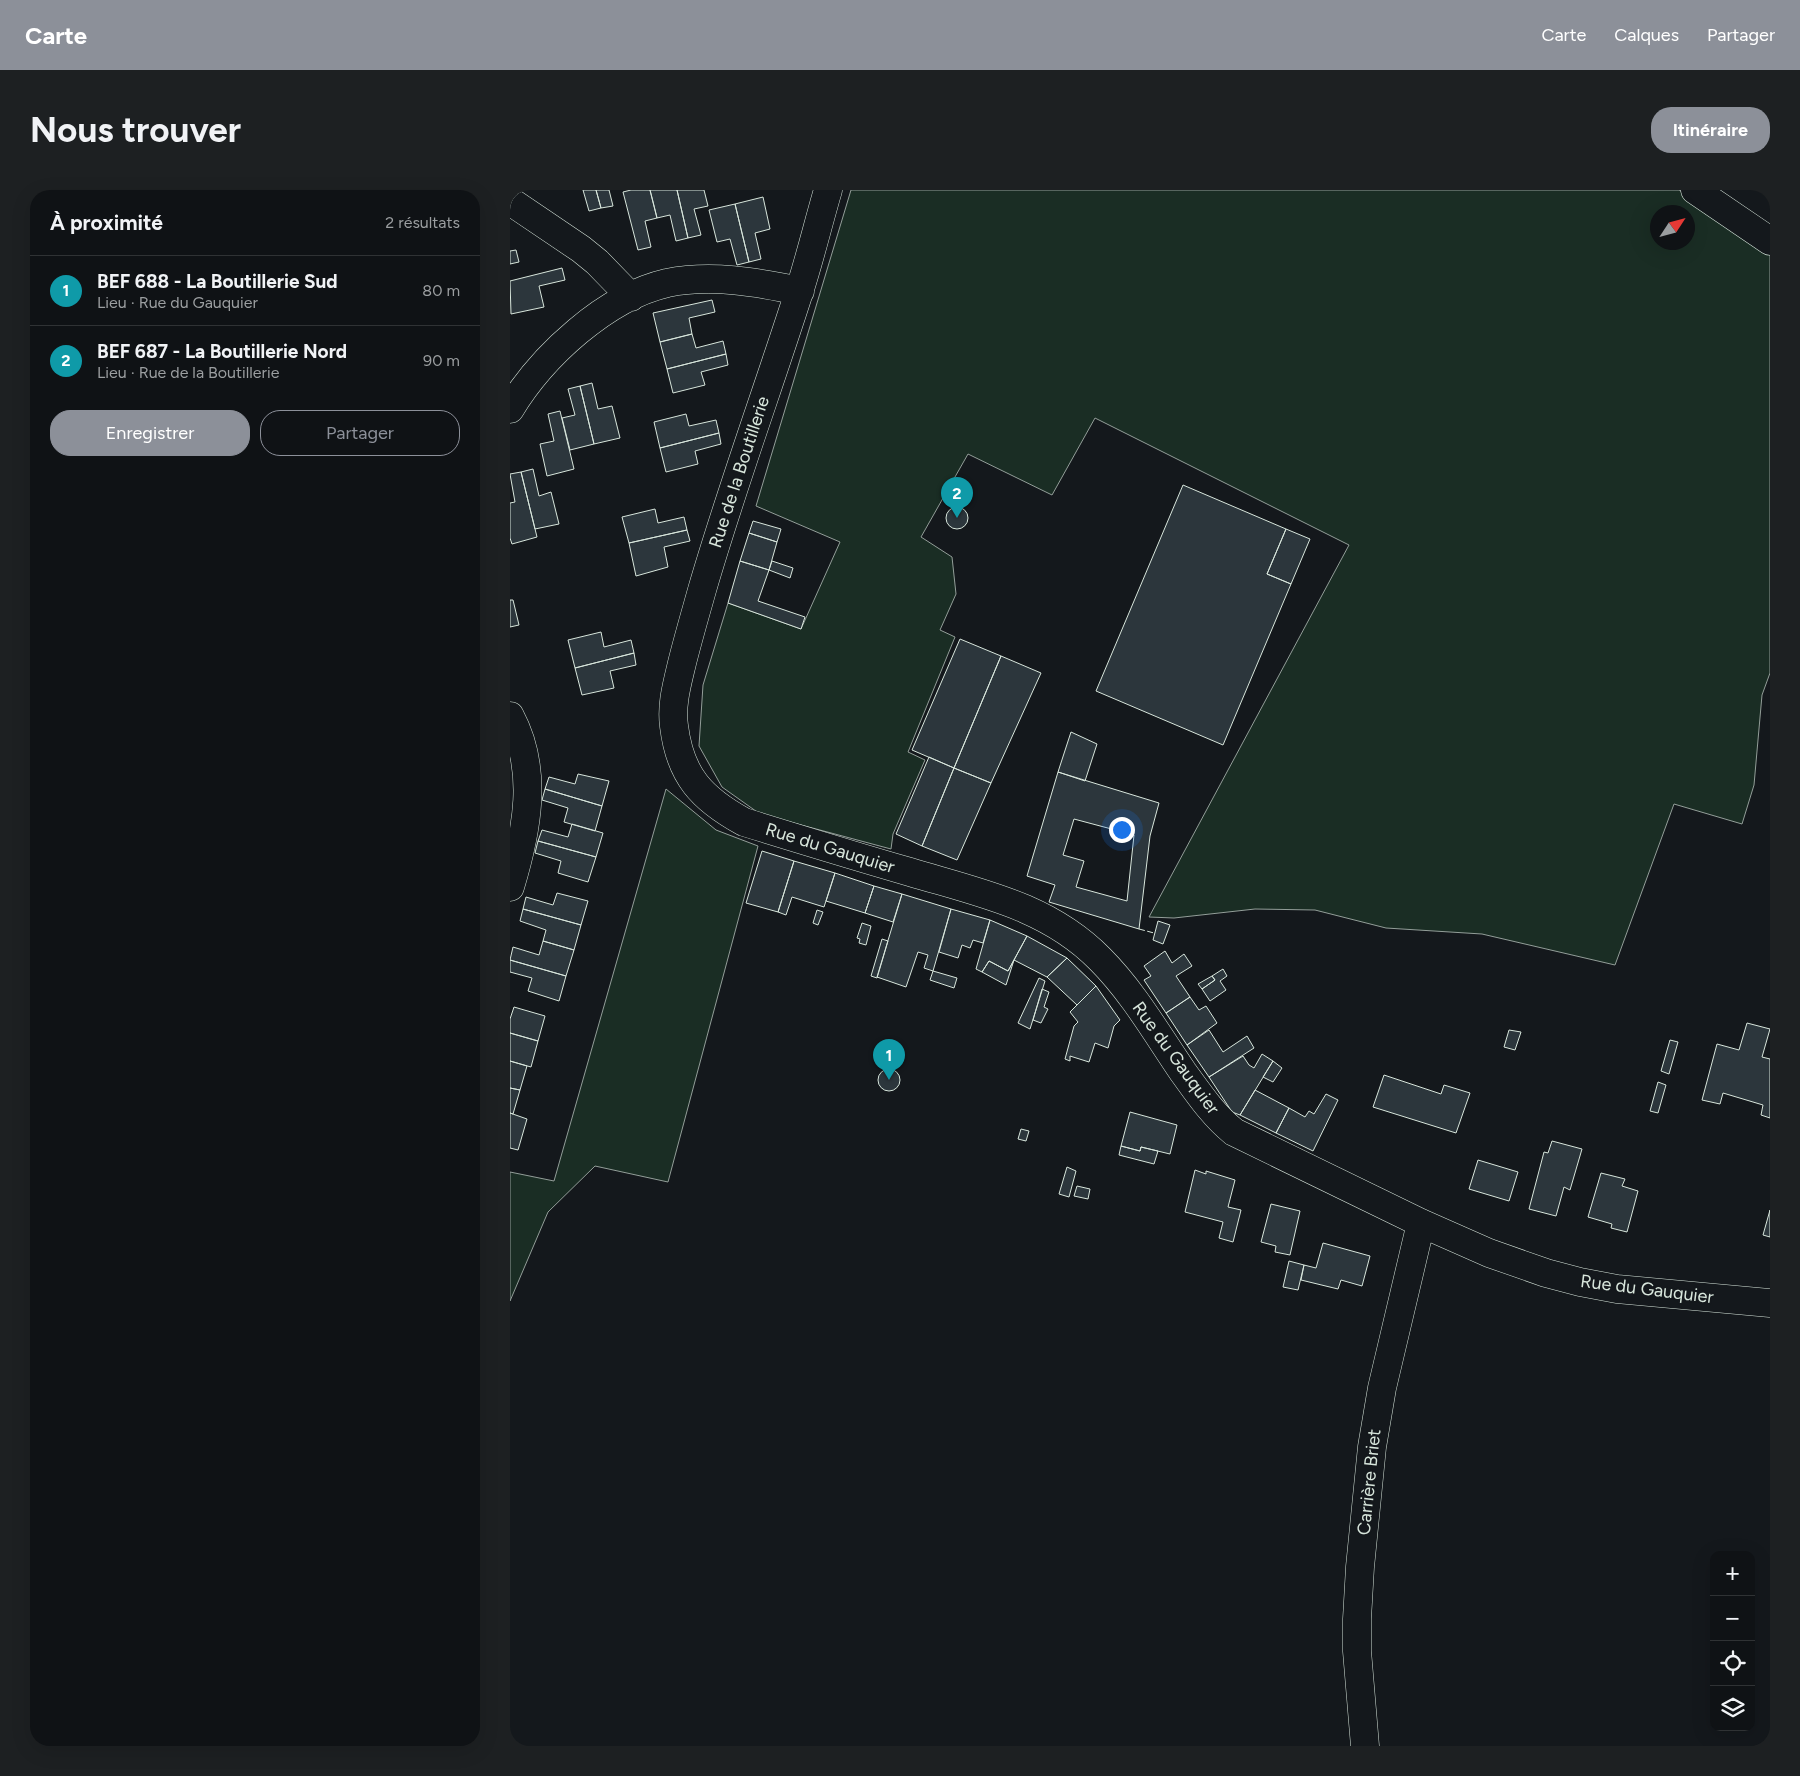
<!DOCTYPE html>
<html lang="fr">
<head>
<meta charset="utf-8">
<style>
	body { margin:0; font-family:Figtree,sans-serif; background:#1d2022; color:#f1f3f6 }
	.controls { position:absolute; right:15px; bottom:15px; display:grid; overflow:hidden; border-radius:10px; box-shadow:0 5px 20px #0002 }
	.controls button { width:45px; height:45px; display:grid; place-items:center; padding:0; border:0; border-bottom:1px solid #2f3234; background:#0f1215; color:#f1f3f6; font:25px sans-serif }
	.compass { position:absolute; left:1140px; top:15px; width:45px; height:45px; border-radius:50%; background:#0f1215; box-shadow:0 5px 20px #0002; rotate:54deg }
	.you { position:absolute; left:611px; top:639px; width:18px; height:18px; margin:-12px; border:4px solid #fff; border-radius:50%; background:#1a73e8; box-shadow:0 0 0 8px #1a73e833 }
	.badge { display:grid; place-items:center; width:32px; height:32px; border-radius:50%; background:#8c9099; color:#fff; font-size:16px; font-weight:700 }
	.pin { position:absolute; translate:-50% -41px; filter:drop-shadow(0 1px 2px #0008) }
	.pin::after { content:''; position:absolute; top:26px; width:18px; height:15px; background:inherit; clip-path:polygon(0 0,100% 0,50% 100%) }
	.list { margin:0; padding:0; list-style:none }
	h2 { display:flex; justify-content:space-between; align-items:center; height:65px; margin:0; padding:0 20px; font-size:21px }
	h2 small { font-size:16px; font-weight:400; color:#9b9ea0 }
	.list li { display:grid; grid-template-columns:32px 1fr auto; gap:15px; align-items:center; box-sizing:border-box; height:70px; padding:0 20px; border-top:1px solid #2f3234 }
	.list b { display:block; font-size:19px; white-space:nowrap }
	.list p { margin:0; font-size:16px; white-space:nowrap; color:#9b9ea0 }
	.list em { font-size:16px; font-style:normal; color:#9b9ea0 }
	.actions { display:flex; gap:10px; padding:15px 20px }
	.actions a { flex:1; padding:11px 0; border:1px solid #8c9099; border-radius:20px; text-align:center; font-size:18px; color:#8c9099 }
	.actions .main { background:#8c9099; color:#fff }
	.icon { flex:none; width:28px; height:28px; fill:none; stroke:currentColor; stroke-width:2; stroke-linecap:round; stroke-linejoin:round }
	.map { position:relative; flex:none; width:1260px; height:1556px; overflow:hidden; border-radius:20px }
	header { display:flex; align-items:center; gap:30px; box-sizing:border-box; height:70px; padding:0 25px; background:#8c9099; color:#fff }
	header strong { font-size:24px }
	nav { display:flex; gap:28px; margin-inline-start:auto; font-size:18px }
	.intro { display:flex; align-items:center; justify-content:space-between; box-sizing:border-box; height:120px; padding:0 30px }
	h1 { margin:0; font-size:35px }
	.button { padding:12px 22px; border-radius:20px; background:#8c9099; color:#fff; font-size:18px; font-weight:700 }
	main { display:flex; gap:30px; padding:0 30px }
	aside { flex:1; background:#0f1215; border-radius:20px; box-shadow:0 5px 20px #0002 }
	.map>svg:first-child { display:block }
</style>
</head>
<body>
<header>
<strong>Carte</strong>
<nav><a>Carte</a><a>Calques</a><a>Partager</a></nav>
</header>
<div class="intro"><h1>Nous trouver</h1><a class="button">Itinéraire</a></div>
<main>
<aside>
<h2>À proximité<small>2 résultats</small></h2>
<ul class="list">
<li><span class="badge" style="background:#0f9aa8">1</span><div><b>BEF 688 - La Boutillerie Sud</b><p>Lieu · Rue du Gauquier</p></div><em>80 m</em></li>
<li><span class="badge" style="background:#0f9aa8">2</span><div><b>BEF 687 - La Boutillerie Nord</b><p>Lieu · Rue de la Boutillerie</p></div><em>90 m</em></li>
</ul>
<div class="actions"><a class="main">Enregistrer</a><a>Partager</a></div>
</aside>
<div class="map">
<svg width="1260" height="1556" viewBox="0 0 1260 1556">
	<rect width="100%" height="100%" fill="#14181c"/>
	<path fill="#1a2d24" stroke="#939e99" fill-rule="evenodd" d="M341,0H1169L1260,58V483L1252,505L1244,595L1232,634L1164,614L1105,775L972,744L876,738L805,720L745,719L664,728L639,727L839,355L585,228L542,305L458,264L411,347L442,367L446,404L430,440L445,447L398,562L415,570L383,644L381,659L250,624L212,597L189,556L193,495L218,413L291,439L330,352L246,316ZM1148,22H1178V52H1148Z
		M156,599L206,640L248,656L158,992L85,976L38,1022L0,1111V982L44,991Z"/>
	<path fill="#2c363c" stroke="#d8e6dc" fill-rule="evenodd" d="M73,0H86L91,18L79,21Z
		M86,0H99L103,16L91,18Z
		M121,0H140L147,28L135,31L141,57L128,60L113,2Z
		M140,0H167L178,48L166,51L160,25L147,28Z
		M167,0H194L198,16L184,19L191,45L178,48Z
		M253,7L260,39L245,43L251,69L239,72L225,14Z
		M225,14L239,72L227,75L220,49L207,52L199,20Z
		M6,60L9,72L0,74V61Z
		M52,78L55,90L29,96L34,117L1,124L0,91Z
		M202,110L205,122L179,128L182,144L150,152L143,123Z
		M182,144L186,158L213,151L216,164L157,179L150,152Z
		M216,164L218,175L191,182L195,195L163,203L157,179Z
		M82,193L88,219L102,216L110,248L84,254L70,196Z
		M70,196L84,254L60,260L52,228L65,225L58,199Z
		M50,221L64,279L37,286L30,254L44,251L38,224Z
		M176,224L179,236L206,230L209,243L150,258L144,232Z
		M209,243L211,254L185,261L188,274L156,282L150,258Z
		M23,279L29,306L41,302L49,334L25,339L11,282Z
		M11,282L27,347L2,354L0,348V313L5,312L0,284Z
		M673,295L776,339L757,384L781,394L713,555L586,501Z
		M436 328a11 11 0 1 1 22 0a11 11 0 1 1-22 0Z
		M145,319L148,333L174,327L177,340L119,353L112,327Z
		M243,331L271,339L267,352L239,343Z
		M776,339L800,349L781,394L757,384Z
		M177,340L180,351L154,357L158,377L126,386L119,353Z
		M239,343L267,352L259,380L230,371Z
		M230,371L259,380L248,411L295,427L291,439L218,413Z
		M262,371L283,378L280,388L259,380Z
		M0,410H3L9,435L0,437Z
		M91,442L94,457L121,450L124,463L65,478L58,450Z
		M450,449L491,466L444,578L402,560Z
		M124,463L126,475L100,481L104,498L72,505L65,478Z
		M491,466L531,483L481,593L444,578Z
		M561,542L587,554L575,591L548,582Z
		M419,567L444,578L412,656L386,644Z
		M444,578L481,593L447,670L412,656Z
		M548,582L649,613L640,646L629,739L539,712L545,695L517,686ZM564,629L624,645L617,711L566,697L574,671L553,665Z
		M68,584L99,591L92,616L35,599L39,587L65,594Z
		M35,599L92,616L85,641L54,632L58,618L32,610Z
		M62,634L93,643L86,667L28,651L32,640L58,647Z
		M28,651L86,667L78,692L48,683L51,671L25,663Z
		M252,661L284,671L268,722L236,713Z
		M284,671L325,683L314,717L282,707L276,725L268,722Z
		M325,683L364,696L355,723L316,711Z
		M364,696L392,704L383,732L355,723Z
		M47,703L78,711L71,735L13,719L16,707L43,715Z
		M392,704L441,719L423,781L414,778L418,765L408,762L396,797L367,787Z
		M13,719L71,735L64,760L33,751L36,740L10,731Z
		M441,719L480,730L473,753L463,750L460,758L452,755L448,768L429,762Z
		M307,720L313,722L308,735L303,733Z
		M480,730L517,746L498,781L479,771L472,782L466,779Z
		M648,731L660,735L653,754L643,750Z
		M352,733L361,736L356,755L349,753L350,749L347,748Z
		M517,746L557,768L537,787L504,770Z
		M372,749L378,751L367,788L361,786Z
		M33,751L64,760L56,786L0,770L3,757L29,765Z
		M655,761L662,773L674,764L682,776L666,786L680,807L656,823L634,790L641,786L634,776Z
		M557,768L586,796L567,815L537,787Z
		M0,770L56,786L49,811L18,801L22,788L0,782Z
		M504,770L496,795L472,782L479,771L498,781Z
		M713,779L717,786L710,791L716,800L700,811L692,799L705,790L702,786Z
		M423,781L447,788L444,798L420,790Z
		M702,786L705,790L692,799L688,794Z
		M529,788L535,791L520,839L508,833Z
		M586,796L610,830L604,836L598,858L585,853L579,872L560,866V871L555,869L564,836L568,832L560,822Z
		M532,799L539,802L534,817L538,819L531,833L523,830Z
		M680,807L689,820L696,816L707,833L677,855L656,823Z
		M4,817L35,826L28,851L0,843V829Z
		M1237,833L1260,839L1252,867L1260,869V928L1251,925L1253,915L1213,903L1210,914L1192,910L1207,854L1229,860Z
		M699,840L713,862L737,846L744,858L699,887L677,855Z
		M999,840L1011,842L1005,860L994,857Z
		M0,843L28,851L21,877L0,871Z
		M1160,850L1168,852L1159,884L1151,881Z
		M752,864L763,871L730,925L722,922L699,887L733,866L739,875L744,878Z
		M0,871L17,876L10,900L0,898Z
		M763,871L772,878L763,892L753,887Z
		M368 890a11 11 0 1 1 22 0a11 11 0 1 1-22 0Z
		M874,885L931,904L934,895L960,903L946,943L863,917Z
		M1148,892L1156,895L1148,923L1140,921Z
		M0,898L10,900L3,924L0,923Z
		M745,900L779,918L766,943L730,925Z
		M816,904L828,910L803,961L766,943L779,918L795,927L799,921L804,924Z
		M620,922L667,935L660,964L631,957L630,961L611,956Z
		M0,923L17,929L8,960L0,958Z
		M511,939L519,941L516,951L508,949Z
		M1042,951L1072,959L1060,1000L1054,997L1046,1026L1019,1019L1034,962L1038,963Z
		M611,956L630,961L631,957L648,961L644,974L609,965Z
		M968,970L1008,982L999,1011L959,999Z
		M557,977L566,981L559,1007L549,1004Z
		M685,980L696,984V981L725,990L718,1017L731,1020L723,1052L709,1048L713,1032L675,1022Z
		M1091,983L1115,989L1112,996L1128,1001L1117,1042L1101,1038L1102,1034L1078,1027Z
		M567,996L580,999L578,1009L564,1006Z
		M761,1014L790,1021L780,1065L765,1062L766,1056L751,1052Z
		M1260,1020V1047L1253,1045Z
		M813,1053L860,1066L852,1096L831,1090L828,1099L791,1090L794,1075L806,1078Z
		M779,1071L794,1075L788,1100L773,1097Z"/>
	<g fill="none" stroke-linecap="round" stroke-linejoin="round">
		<defs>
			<path id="minor" d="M318,0C308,34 300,68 289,102C257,202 221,300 192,400C185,425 178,449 172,473C167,494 161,515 164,536C170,586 192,609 234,632C289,649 345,666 400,682C470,703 538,716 590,769C623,802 647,844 673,882C689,904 703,925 724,942L911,1033L979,1063L1036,1083L1070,1092L1107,1099L1260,1113
				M1185,0L1260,51
				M0,11L71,59L87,72L121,107
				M0,219C32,166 96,107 157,93C201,84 246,92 290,101
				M0,526C29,580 17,641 0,697
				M855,1556L847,1461V1429L850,1377L862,1257L872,1198L911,1033"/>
		</defs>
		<use href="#minor" stroke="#d8e6dc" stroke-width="29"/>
		<use href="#minor" stroke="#14181c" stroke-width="28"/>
		<path stroke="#d8e6dc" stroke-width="1" stroke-dasharray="6 2.5" stroke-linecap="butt" d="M629,739L644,743"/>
	</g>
	<g text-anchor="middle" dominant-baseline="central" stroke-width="4" stroke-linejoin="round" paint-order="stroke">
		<g font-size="18" fill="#d8e6dc" stroke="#14181c">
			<text transform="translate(229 282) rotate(-72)">Rue de la Boutillerie</text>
			<text transform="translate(320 658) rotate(17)">Rue du Gauquier</text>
			<text transform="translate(666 868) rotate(54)">Rue du Gauquier</text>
			<text transform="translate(1137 1099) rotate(7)">Rue du Gauquier</text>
			<text transform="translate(859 1292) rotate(-84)">Carrière Briet</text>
		</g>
	</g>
</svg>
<div class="controls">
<button>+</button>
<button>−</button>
<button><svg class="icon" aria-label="locate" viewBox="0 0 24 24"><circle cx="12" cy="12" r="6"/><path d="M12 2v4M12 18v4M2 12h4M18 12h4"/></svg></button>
<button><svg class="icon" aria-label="layers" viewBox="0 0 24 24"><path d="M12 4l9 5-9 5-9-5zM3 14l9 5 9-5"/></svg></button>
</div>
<svg class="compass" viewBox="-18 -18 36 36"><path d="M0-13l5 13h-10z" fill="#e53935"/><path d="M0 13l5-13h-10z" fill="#9b9ea0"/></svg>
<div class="you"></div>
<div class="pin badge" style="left:379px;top:890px;background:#0f9aa8">1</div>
<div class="pin badge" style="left:447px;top:328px;background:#0f9aa8">2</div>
</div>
</main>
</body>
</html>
